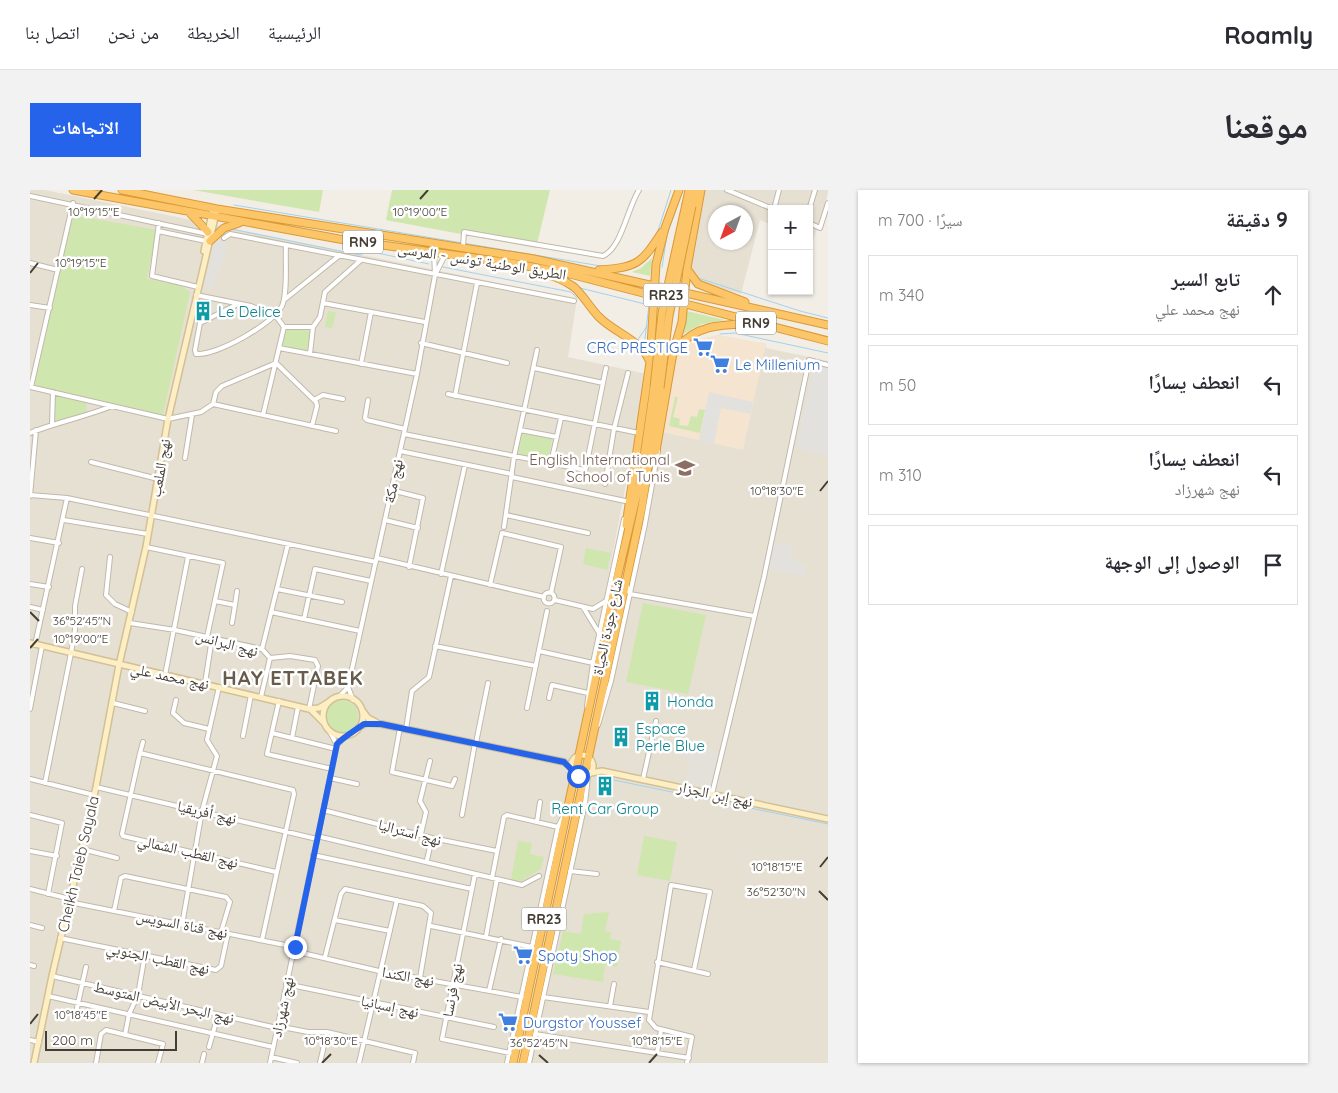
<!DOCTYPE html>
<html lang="ar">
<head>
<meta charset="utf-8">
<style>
	body { margin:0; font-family:Quicksand,"Noto Naskh Arabic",sans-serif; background:#f2f2f3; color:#2b2b33; direction:rtl }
	.controls { position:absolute; right:15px; top:15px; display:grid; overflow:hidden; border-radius:0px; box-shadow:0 1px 4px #0004 }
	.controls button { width:45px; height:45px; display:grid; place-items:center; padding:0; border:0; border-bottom:1px solid #e1e1e2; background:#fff; color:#2b2b33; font:25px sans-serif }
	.compass { position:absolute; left:678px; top:15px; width:45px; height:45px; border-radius:50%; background:#fff; box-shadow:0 1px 4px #0004; rotate:221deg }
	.scale { position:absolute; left:15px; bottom:12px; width:132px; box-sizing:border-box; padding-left:5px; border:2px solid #453e35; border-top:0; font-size:14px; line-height:18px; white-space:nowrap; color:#453e35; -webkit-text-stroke:4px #fff; paint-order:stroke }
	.stop { position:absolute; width:15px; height:15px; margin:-11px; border:4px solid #2563eb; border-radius:50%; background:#fff }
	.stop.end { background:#2563eb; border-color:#fff; box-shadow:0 1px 5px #0008 }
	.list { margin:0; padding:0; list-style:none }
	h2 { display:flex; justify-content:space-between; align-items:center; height:65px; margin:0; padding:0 20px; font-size:21px }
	h2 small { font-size:16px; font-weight:400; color:#7c7c81 }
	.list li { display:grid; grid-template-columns:32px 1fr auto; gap:15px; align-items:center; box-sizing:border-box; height:80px; margin:0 10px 10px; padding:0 10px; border:1px solid #e1e1e2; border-radius:0px }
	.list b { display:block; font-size:19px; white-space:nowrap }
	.list p { margin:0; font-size:16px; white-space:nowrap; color:#7c7c81 }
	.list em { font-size:16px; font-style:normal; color:#7c7c81 }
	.icon { flex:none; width:28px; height:28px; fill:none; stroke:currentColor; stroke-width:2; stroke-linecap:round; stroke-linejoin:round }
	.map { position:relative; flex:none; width:798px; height:873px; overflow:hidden; direction:ltr; border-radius:0px }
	header { display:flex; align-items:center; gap:30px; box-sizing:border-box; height:70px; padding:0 25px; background:#fff; border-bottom:1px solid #e1e1e2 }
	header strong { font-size:24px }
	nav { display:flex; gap:28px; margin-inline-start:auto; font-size:18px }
	.intro { display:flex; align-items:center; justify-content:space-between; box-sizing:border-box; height:120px; padding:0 30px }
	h1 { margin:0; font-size:35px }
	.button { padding:12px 22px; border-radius:0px; background:#2563eb; color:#fff; font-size:18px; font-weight:700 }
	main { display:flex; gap:30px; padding:0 30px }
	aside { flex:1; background:#fff; border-radius:0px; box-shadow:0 1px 4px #0004 }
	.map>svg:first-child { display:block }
</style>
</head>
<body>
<header>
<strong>Roamly</strong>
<nav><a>الرئيسية</a><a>الخريطة</a><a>من نحن</a><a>اتصل بنا</a></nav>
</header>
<div class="intro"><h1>موقعنا</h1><a class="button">الاتجاهات</a></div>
<main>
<aside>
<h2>9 دقيقة<small>سيرًا · 700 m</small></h2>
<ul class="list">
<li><svg class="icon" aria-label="ahead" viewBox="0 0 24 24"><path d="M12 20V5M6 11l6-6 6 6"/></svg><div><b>تابع السير</b><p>نهج محمد علي</p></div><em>340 m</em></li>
<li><svg class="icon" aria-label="left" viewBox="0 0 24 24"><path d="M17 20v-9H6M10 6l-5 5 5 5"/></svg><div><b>انعطف يسارًا</b></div><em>50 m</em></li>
<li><svg class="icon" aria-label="left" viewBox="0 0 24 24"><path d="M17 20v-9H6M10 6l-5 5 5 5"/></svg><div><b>انعطف يسارًا</b><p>نهج شهرزاد</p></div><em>310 m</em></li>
<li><svg class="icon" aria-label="arrive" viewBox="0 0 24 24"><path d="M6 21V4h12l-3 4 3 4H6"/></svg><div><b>الوصول إلى الوجهة</b></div></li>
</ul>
</aside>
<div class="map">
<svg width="798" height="873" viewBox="0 0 798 873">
	<rect width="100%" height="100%" fill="#f2eee5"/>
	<path fill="#e6e0d3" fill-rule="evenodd" d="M0,0H15L547,109L538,167L617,184L561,477L549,553L481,873H0Z
		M673,0H798V3L783,51L779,50V19H742V35L730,30L711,104L672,93L661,80L659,74ZM686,22H716V52H686Z
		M687,145L736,154V158L798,171V873H501L542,682L563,564L624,300L632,242L660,152Z"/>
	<path fill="#f4e4d0" d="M687,145L736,154L713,260L632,242L646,163L660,152Z"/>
	<path fill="#e4e0da" d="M649,552L696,564L687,601L655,593L660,567L647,564Z"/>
	<path fill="#cfe6ae" d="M163,0H293L289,22Z
		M362,0H520L506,58L356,30Z
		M43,25L127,40L117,89L150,95L160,102L133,225L6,196L5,192Z
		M622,68L620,86L602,82L611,78Z
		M298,121L306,123L302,138L295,137Z
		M657,121L695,130L672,134L653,144Z
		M256,138L280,141L277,161L252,156Z
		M25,205L56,212L57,223L24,231Z
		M645,207H648L643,227L650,229L649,235L658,236L661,226L667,227L669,219L675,220L670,243L639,236Z
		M495,243L522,248L518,271L488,264L492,245Z
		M556,358L581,363L577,380L553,374Z
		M613,413L676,425L658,504L596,492Z
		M296 526a16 16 0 1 1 32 0a16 16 0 1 1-32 0Z
		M614,646L647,652L640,691L607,685Z
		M488,651L502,653L500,664L514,667L511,679L490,692L481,690Z
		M579,722L575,741L581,742L580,749L591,751L587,777L575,775L573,792L523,784L533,741L551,744L554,724Z"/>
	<path fill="#e3e1dd" d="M186,49L198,52L192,75L188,79L183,97L174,95Z
		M784,175L798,178V266L766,258Z
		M679,202L723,212L721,224L691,218L684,254L669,250Z
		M744,352L763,357L760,368L770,371V374L776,376L774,386L737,379Z"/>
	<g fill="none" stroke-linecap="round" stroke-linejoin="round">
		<path stroke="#a2d2ef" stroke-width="1" d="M204,15L571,76
			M201,39L330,65L338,61L399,74
			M627,44L641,0
			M413,77L541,102L547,108
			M632,77L637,45L653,0
			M668,88L770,121L798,128
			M550,98L619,115L614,157
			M690,144L705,143L798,163
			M607,151L617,136
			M569,587L798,634"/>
		<defs>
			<path id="street" d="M697,0L743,19
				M0,6L178,44
				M744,19L749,0
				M779,20L785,0
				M129,33L122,86L168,97
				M779,33L790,38L798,13
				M128,41L176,51
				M194,48L200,44L544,111
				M433,57L434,42L573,66C592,57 597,19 609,0
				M404,62L405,85L415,65
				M0,73L28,80
				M166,105L221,116L244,126
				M254,110L310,65
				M293,113L395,132
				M208,114L170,133L165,160L166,164C186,166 243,134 252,116C258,102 255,71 256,55
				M0,115L20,118
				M246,126L254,137H283
				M391,153L477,173
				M249,158L387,184
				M280,164L283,137L290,127L295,102L331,70
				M331,174L341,122
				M504,178L573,193
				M0,197L138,229L171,222L183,214L306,241
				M1,197L43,13
				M418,204L609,243
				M425,206L447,93
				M284,210L293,205L313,209
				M338,210L335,228L337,230L375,239
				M183,214L186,202L192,196L246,173L286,212L287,216L282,236
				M233,225L254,137
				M22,234L23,202
				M490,240L527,247
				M0,243C27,232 55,227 82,216
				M374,244L555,280
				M370,261L482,284
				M155,268L162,225
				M61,272L128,289
				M521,273L531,228
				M482,287L600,312
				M554,287L576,178
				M575,294L584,239L598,183
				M361,300L393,308L379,377
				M0,305L37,308L346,372
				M0,306L6,240
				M476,325L558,343
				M34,330L118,344
				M355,330L388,338
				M474,337L484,267L507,160
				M0,348L29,353
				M116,357L193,373L177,447
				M80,367L76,405L85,414L102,422
				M347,368L514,407
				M411,384L435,275
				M0,394L19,397
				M460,395L472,343L531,357L521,403
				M596,395L600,404L724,426
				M247,399L312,412
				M513.5 408a5.5 5.5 0 1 1 11 0a5.5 5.5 0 1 1-11 0Z
				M525,410L563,419L576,411
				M185,411L205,415L207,401
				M0,417L13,420
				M553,417L569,443
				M241,422L330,441
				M274,429L285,379L341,391
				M100,433L145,440L232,459L240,468L260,466L285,470L288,476L279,519
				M202,433L205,415
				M5,455L37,308
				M405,456L506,476
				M232,459L258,354
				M509,461L563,473
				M135,485L158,367
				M175,493L182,448
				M318,497L323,510
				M231,507L240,468
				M309,507L318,497L387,184L405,85
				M519,508L522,495L558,503
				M146,510L143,523L154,533L179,539
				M249,511L237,564L302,579
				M83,513L115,521
				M557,516L563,473L594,329
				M497,518L517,421
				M0,519L12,456
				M568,535L581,491L615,334L628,261
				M370,538L362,582L422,596L425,589
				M376,539L382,501L399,487L421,386
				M300,542L307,555
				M242,543L306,559
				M213,546L221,505
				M262,548L268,517
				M446,553L458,493
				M110,563L113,552
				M300,588L327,594
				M0,589L64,605
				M613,589L626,531
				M15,593L41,463L45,440V416L52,379
				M66,597L287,649
				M682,604L734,387L779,170L798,175
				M293,620L402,648L467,661
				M0,625L32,633L18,704
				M432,625L445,553
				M507,632L510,612
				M391,644L396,622L390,611L400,571
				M287,646L492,695L509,686
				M52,659L87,668
				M0,661L27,666
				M283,665L442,699
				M397,670L402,648
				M540,681L567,684
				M445,684L412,849L480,863
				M462,688L474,627L477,625L528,637
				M0,699L40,709
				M39,712L265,757
				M84,721L91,688L95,686L196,707L200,712L191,742
				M305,730L360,741
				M0,735L12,738
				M152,735L172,621L187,566L177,550L189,497
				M401,736L502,757
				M456,746L467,689
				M30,748L186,780L191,776L198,743
				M232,750L264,604L263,600L110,563L92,644L93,646L246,682
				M264,761L349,781L492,807
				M295,767L311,704L315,699L393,716L401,723L390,788
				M627,772L678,784
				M0,775L4,776
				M22,786L247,838
				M256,794L464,837
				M459,801L471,749
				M18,806L243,857
				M513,807L619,822
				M580,816L584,794
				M45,827L56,777
				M247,836L278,842H297L385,863L383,873
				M505,844L659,868
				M95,845L99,824L108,805L115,764
				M0,850L9,852
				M179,857L188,825
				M627,863L631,840
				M241,867L267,873
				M66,873L71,844L76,840L133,854L128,873
				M172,873L174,864
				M240,873L307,555L316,546
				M290,873L297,842
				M329,873L367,710
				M477,873L528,637L534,625
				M499,873L555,613L558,586
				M657,873L662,847L626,838L619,830L641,695L680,702L664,780"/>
			<path id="secondary" d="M174,61L182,23
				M0,453L279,519L289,518L299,512
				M293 526a20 20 0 1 1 40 0a20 20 0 1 1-40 0Z
				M280,519L293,532
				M332,520L338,528L346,532
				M329,537L337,533L351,534L534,572L540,577
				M541 576a11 11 0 1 1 22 0a11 11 0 1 1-22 0Z
				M561,583L572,581L798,629
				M4,873L22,786L66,597L89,475L116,357L138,229L187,19"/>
			<path id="highway" d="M43,0L309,49L481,73L540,84L798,151
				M92,0L187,19L504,69L798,135
				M656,14L659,0
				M662,16L666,0
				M160,23L178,42
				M180,51L194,38L209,33
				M657,79L668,94L715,112
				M569,80C608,77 611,74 632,42
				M512,83C524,86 534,90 544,97C554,106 560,118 569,127C585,143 609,149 619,170
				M648,157C667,135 690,135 718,134
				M626,261L643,163L652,132L657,78L671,0
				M596,335L620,172L626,74L635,38L649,0
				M483,873L585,397L611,287L624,197
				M493,873L612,317L630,198"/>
		</defs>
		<use href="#street" stroke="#c1b8ab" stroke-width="6"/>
		<use href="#secondary" stroke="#d2c096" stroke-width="8"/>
		<use href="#highway" stroke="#da9937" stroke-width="9"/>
		<use href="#street" stroke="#fff" stroke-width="4"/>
		<use href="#secondary" stroke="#fdeec4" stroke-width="5"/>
		<use href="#highway" stroke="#fbc568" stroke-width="7"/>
		<defs>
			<path id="highway-bridge" d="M624,197L632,123L656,14
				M630,198L639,126L662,16"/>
		</defs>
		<use href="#highway-bridge" stroke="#da9937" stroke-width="9" stroke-linecap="butt"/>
		<use href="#highway-bridge" stroke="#fbc568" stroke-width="7"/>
	</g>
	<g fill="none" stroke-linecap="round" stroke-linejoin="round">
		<path stroke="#2563eb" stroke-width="6" d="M265,757L307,554C310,550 328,538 334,534H351L534,572L548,586"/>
	</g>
	<path fill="none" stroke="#453e35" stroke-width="2" d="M64,9L72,0M390,9L398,0M0,83L8,73M790,301L798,291M0,422L9,431M0,458L8,449M790,677L798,667M789,701L798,710M0,834L8,824M509,865L518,873M292,873L301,864M619,873L627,864"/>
	<defs>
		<symbol id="building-bare" viewBox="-9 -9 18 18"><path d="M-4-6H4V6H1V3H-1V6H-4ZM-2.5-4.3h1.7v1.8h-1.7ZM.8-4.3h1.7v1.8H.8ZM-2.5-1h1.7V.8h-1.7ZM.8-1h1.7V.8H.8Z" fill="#0f9aa8" stroke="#fff" stroke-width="2.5" paint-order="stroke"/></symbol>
		<symbol id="supermarket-bare" viewBox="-9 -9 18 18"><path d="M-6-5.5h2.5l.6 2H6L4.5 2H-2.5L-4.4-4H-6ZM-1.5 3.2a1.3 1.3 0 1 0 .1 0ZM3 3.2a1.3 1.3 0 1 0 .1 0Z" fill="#3f7fe0" stroke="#fff" stroke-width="2.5" paint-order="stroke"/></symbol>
		<symbol id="school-bare" viewBox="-9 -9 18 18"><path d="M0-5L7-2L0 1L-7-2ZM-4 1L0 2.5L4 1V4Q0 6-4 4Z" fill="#8d6e63" stroke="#fff" stroke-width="2.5" paint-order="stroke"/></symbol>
	</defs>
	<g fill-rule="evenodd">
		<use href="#building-bare" x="159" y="107" width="28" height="28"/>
		<use href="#supermarket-bare" x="659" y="143" width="28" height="28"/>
		<use href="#supermarket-bare" x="676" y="160" width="28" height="28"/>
		<use href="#school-bare" x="641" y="264" width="28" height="28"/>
		<use href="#building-bare" x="608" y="497" width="28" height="28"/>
		<use href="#building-bare" x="577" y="533" width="28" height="28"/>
		<use href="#building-bare" x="561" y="582" width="28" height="28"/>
		<use href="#supermarket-bare" x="479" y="751" width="28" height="28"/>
		<use href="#supermarket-bare" x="464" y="818" width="28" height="28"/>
	</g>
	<g text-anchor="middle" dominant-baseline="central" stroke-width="5" stroke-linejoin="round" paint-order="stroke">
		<g fill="#fff" stroke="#7d7872" stroke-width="1">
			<rect x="313" y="40.5" width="40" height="23" rx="4"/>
			<rect x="613.5" y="93.5" width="45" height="23" rx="4"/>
			<rect x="706" y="121.5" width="40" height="23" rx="4"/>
			<rect x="491.5" y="717.5" width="45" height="23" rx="4"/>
		</g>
		<g font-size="14" font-weight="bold" fill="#453e35">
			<text x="333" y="52">RN9</text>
			<text x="636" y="105">RR23</text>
			<text x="726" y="133">RN9</text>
			<text x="514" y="729">RR23</text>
		</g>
		<g font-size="15" fill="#453e35" stroke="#fff">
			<text transform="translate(452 71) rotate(9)">الطريق الوطنية تونس - المرسى</text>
			<text transform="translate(130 278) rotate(-80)">نهج الملعب</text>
			<text transform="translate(363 291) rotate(-78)">نهج مكة</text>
			<text transform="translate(577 437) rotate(-78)">شارع جودة الحياة</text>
			<text transform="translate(197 453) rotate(15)">نهج البرانس</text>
			<text transform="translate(140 486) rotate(12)">نهج محمد علي</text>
			<text transform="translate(685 604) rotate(12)">نهج إبن الجزار</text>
			<text transform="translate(177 622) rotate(13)">نهج أفريقيا</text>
			<text transform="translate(380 642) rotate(15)">نهج أستراليا</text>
			<text transform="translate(158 661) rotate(13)">نهج القطب الشمالي</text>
			<text transform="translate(48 674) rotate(-77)">Cheikh Taieb Sayala</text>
			<text transform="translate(152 734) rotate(11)">نهج قناة السويس</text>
			<text transform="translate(128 768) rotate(12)">نهج القطب الجنوبي</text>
			<text transform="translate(378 786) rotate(10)">نهج الكندا</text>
			<text transform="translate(422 800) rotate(-79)">نهج فرنسا</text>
			<text transform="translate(134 812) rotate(13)">نهج البحر الأبيض المتوسط</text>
			<text transform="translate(360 816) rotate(12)">نهج إسبانيا</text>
			<text transform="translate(252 817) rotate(-78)">نهج شهرزاد</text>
		</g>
		<g font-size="15" fill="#0d838f" stroke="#fff" text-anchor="start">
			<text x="188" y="121">Le Delice</text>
			<text x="637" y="511">Honda</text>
			<text x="606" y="538">Espace<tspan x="606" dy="17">Perle Blue</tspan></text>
			<text x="575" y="618" text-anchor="middle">Rent Car Group</text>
		</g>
		<g font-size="15" fill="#366cbe" stroke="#fff" text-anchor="start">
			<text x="658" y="157" text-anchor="end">CRC PRESTIGE</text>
			<text x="705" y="174">Le Millenium</text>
			<text x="508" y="765">Spoty Shop</text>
			<text x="493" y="832">Durgstor Youssef</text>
		</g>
		<g font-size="15" fill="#785e54" stroke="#fff" text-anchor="end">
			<text x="640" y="269">English International<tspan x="640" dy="17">School of Tunis</tspan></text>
		</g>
		<g font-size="20" font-weight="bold" letter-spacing="1" fill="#675c4c" stroke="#fff">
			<text x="263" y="487">HAY ETTABEK</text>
		</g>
	</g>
	<g font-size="12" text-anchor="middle" fill="#453e35" stroke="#fff" stroke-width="5" stroke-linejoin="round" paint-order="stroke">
		<text x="64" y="26">10°19'15"E</text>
		<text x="390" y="26">10°19'00"E</text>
		<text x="51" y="77">10°19'15"E</text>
		<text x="747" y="305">10°18'30"E</text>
		<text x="52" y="435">36°52'45"N</text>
		<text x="51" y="453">10°19'00"E</text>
		<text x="747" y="681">10°18'15"E</text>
		<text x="746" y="706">36°52'30"N</text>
		<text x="51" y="829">10°18'45"E</text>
		<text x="301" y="855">10°18'30"E</text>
		<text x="627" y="855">10°18'15"E</text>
		<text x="509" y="857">36°52'45"N</text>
	</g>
</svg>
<div class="controls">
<button>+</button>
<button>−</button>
</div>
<svg class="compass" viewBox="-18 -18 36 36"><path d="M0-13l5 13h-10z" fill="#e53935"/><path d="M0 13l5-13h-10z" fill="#7c7c81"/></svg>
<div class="scale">200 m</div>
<div class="stop" style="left:548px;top:586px"></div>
<div class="stop end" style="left:265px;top:757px"></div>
</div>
</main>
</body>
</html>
